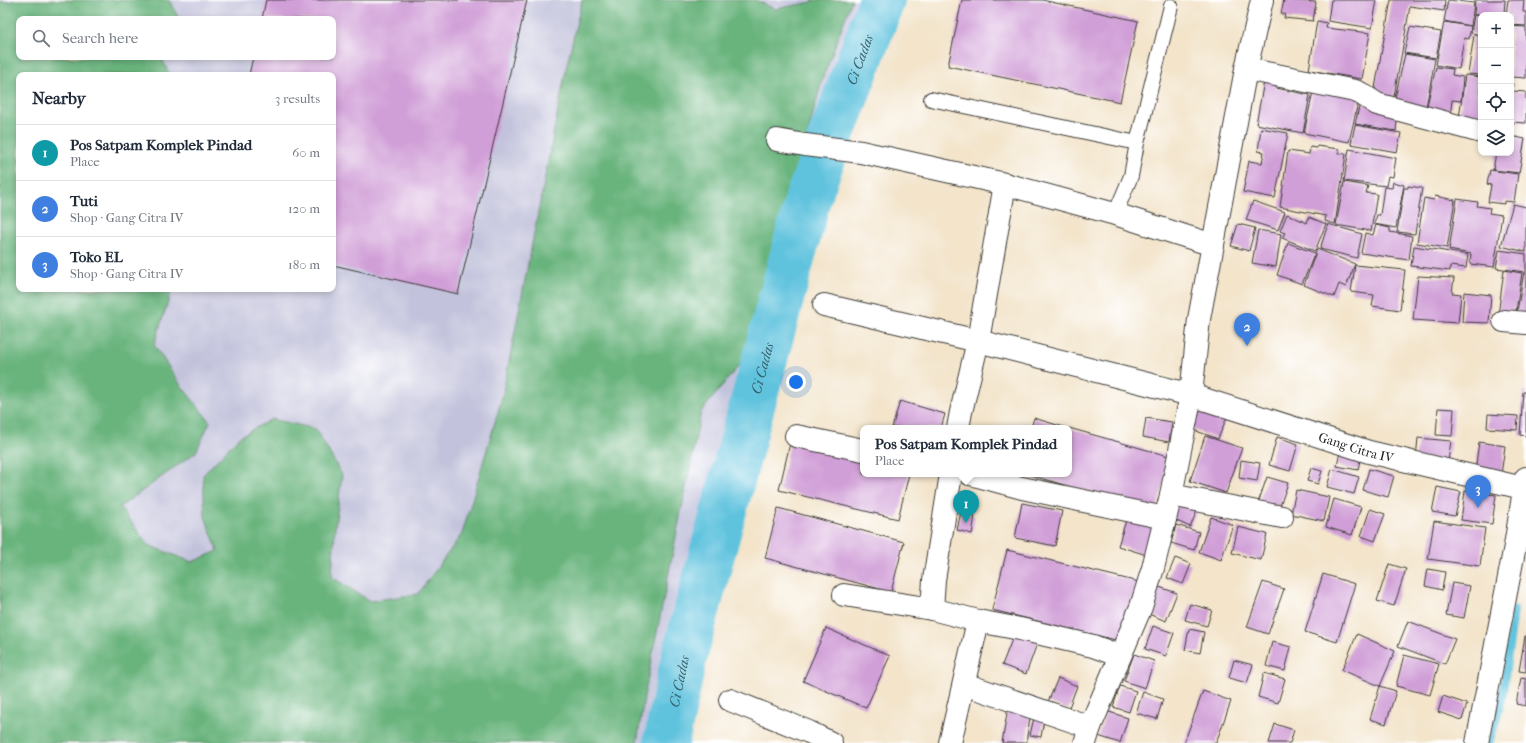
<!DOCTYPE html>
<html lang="en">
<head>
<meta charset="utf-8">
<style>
	body { margin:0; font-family:"IM FELL French Canon",serif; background:#f6f6f7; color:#1f2937 }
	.controls { position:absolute; right:12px; top:12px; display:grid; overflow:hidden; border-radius:8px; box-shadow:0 2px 6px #0003 }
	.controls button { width:36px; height:36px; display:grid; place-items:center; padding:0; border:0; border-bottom:1px solid #e0e1e3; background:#fff; color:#1f2937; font:20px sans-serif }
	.you { position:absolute; left:796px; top:382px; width:14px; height:14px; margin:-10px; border:3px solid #fff; border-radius:50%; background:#1a73e8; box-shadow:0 0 0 6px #1a73e833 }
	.badge { display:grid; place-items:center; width:26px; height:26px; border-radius:50%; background:#0f766e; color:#fff; font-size:13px; font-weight:700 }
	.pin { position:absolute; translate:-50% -33px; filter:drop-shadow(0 1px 2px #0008) }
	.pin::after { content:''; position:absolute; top:21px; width:14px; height:12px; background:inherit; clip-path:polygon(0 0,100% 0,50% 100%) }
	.popup { position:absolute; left:860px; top:425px; width:212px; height:52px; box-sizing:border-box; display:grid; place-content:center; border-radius:8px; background:#fff; filter:drop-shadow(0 1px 3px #0005); font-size:13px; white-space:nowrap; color:#747a83 }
	.popup b { font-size:15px; color:#1f2937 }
	.popup::after { content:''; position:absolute; left:50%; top:100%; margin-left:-8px; border:8px solid transparent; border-top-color:#fff }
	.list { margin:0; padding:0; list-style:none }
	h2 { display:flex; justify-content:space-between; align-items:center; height:52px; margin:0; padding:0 16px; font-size:17px }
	h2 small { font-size:13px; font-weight:400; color:#747a83 }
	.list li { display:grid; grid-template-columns:26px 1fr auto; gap:12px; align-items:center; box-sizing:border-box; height:56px; padding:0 16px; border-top:1px solid #e0e1e3 }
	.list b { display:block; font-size:15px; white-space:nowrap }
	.list p { margin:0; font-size:13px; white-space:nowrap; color:#747a83 }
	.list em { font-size:13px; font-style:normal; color:#747a83 }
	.icon { flex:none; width:22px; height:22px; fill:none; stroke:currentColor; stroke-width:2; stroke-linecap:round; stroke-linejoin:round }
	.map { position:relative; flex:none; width:1526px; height:743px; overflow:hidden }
	.search { position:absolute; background:#fff; box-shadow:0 2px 6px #0003; left:16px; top:16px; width:320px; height:44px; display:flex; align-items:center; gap:10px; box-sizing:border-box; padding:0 14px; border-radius:8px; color:#747a83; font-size:15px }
	.panel { position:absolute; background:#fff; box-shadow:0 2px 6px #0003; left:16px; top:72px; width:320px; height:220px; border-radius:8px }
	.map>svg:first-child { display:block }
</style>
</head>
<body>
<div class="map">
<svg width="1526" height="743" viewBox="0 0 1526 743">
	<rect width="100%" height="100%" fill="#fff"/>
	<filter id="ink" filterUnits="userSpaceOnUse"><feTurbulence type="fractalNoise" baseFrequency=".025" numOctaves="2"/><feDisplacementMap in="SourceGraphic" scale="8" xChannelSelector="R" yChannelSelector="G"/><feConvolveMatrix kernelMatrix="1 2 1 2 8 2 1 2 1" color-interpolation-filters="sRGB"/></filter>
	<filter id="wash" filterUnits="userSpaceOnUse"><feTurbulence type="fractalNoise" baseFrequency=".012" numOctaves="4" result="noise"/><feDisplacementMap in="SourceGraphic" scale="16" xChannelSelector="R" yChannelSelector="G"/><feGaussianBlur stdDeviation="0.9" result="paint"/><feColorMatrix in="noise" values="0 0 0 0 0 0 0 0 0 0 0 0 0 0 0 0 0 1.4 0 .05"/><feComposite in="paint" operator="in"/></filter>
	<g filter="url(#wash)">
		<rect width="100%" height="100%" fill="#f3e4ca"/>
		<path fill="#c2c2dc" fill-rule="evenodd" d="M0,0H870L850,43L801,197L695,629L674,743H0ZM19,19H333V57H19ZM19,75H333V289H19Z"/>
		<path fill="#69b47d" stroke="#42684c" d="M17,0H169L179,19H19V57H163L162,59L170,75H19V289H172L154,345L180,384L210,422L196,452L120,507L148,545L192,562L218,551L205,517L203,475L239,437L272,419L316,429L342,475L335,527L332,577L370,601L418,594L462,534L502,398L566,69L582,0H756L775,9L812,2L813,0H852L822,80L749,353L701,412L645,692L637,743H0V1L5,2Z"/>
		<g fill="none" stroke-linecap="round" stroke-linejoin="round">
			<path stroke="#60c3de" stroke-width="8" d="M1489,743L1502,699L1514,610"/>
			<path stroke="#60c3de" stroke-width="46" id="s1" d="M666,743L684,658L809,195L882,0"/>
		</g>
		<g id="blocks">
			<path fill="#d09fd7" d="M266,0H527L458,294L333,265V75H249L253,57H333V19H262Z
				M962,0H1042L1138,21L1120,102L948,66Z
				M1284,0L1316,2L1313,21L1284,18L1285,14H1281Z
				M1331,0H1377L1372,28L1328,21Z
				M1391,0H1445L1444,11L1410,6L1393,102L1373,99Z
				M1448,0L1474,3L1471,26L1444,21Z
				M1475,0H1505L1504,15H1474Z
				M1508,0H1524L1523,12H1526V26L1511,25V15H1506Z
				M1474,15L1481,16V35L1471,33Z
				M1317,21L1327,23L1326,28L1370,33L1362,79L1309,70Z
				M1444,22L1471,26L1469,39L1464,38L1459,69L1436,65Z
				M1511,26L1526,27V78L1511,77Z
				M1410,27L1441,32L1436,58L1404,53Z
				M1474,35L1481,36V75L1468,74Z
				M1405,54L1435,59L1425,113L1393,107Z
				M1436,67L1453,69L1452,75L1463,77L1461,101L1452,100L1450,118L1425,114Z
				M1465,75L1481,77V125L1459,118Z
				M1265,76L1278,78L1276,88L1310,95L1303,133L1256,124Z
				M1315,83L1360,94L1349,142L1304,133Z
				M1511,84H1513L1512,91L1526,92V123L1511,122Z
				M1360,103L1398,111L1396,131L1355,124Z
				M1355,125L1401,133L1397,152L1351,144Z
				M1261,128L1288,133L1275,198L1243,192L1249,161L1262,163L1264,152L1258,151Z
				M1511,136L1525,139L1519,173L1493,170L1496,153H1511Z
				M1317,146L1339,149V153L1346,154L1335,224L1325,221L1326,216L1280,207L1288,151L1309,154L1310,147L1317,148Z
				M1349,149L1396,158L1393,177L1388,176L1386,186L1344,181Z
				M1490,170L1518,174L1514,202L1504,201V204L1488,202L1491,185L1487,184Z
				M1344,182L1368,186L1366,193L1377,194L1371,231L1336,225Z
				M1393,182L1404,185L1396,228L1374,224L1377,215H1380L1384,187L1392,188Z
				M1408,186L1422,188L1415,234L1397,232L1404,188H1408Z
				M1435,196L1455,200L1447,248L1417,243L1424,198L1434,200Z
				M1457,199L1478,202L1477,206L1490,208L1489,213L1502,215L1494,267L1470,264L1471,254L1449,250Z
				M1253,201L1285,212L1278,230L1246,220Z
				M1513,204L1526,207V252L1501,246Z
				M1287,214L1307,223L1309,217L1326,224L1315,251L1282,238L1285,233L1280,231Z
				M1238,224L1255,228L1249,251L1231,246Z
				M1328,224L1362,234L1357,258L1320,249Z
				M1376,225L1390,228V232L1412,236L1409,260L1361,253L1365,233L1373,235Z
				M1258,230L1281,234L1276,267L1252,263Z
				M1288,243L1315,253L1302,284L1277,275Z
				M1414,246L1468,255L1466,268L1450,266V271L1411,266Z
				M1317,249L1355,264L1346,287L1339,284L1334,297L1304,285Z
				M1499,250L1526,254V319L1517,312L1524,272L1496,268Z
				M1355,265L1405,270L1400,310L1372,306L1374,295L1351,292Z
				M1504,270L1522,273L1515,317L1498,316Z
				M1418,276L1454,278L1452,293L1461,294L1458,323L1413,320Z
				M1464,292L1491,295L1489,323L1462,322Z
				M1523,392H1526V436L1520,435Z
				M900,401L945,414L941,428H892Z
				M1200,406L1227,417L1218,439L1191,429Z
				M1438,408L1454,409L1452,436L1436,435Z
				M1488,414L1518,416L1517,430L1487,428Z
				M1034,418L1067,428H1031Z
				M1146,418L1172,422L1169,442L1143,437Z
				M1069,428L1172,457L1156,511L1026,474H1069Z
				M1205,436L1242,448L1226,493L1190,481Z
				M1277,437L1298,444L1290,471L1269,465Z
				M1418,438L1451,441L1448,461L1416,458Z
				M791,439L863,457V474H909L898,519L779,490Z
				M1479,442L1505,446L1501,475L1475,471Z
				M1340,452L1361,456L1358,470L1337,466Z
				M1241,460L1260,463L1257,481L1239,478Z
				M1311,468L1322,471L1318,484L1307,481Z
				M1332,469L1359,477L1354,494L1327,487Z
				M1369,469L1394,476L1388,497L1363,490Z
				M1267,477L1288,483L1278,512L1257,506Z
				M1437,487L1461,492L1455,516L1432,512Z
				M1296,490L1329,497L1324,521L1291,514Z
				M1465,491L1496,495L1492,524L1461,520Z
				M1334,499L1361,507L1352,535L1326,527Z
				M1177,502L1197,511L1190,527L1170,518Z
				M1022,503L1062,511L1055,546L1015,538Z
				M778,508L904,542L891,592L765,558Z
				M1370,509L1385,514L1375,541L1361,536Z
				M961,512L975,516L972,534L957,530Z
				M1128,514L1161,525L1150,556L1118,546Z
				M1211,517L1233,525L1221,560L1199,552Z
				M1434,521L1485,528L1480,566L1428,559Z
				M1176,525L1199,532L1194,550L1171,543Z
				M1238,527L1267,534L1261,560L1232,553Z
				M1007,550L1139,582L1124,642L992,610Z
				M1175,558L1191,564L1183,584L1167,578Z
				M1389,564L1406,569L1394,606L1377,601Z
				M1428,569L1445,572L1442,590L1425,586Z
				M1323,574L1355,584L1337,642L1305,632Z
				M1263,582L1284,589L1268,634L1247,627Z
				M1452,583L1470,586L1464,618L1446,615Z
				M1156,586L1177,593L1166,621L1146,613Z
				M1190,604L1212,610L1207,626L1185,620Z
				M1408,621L1455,639L1445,664L1398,646Z
				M1153,626L1174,633L1166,656L1145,649Z
				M826,628L890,656L866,708L803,681Z
				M1189,629L1204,632L1200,653L1185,650Z
				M1015,632L1038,641L1026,674L1002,665Z
				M1357,634L1395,651L1380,686L1342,670Z
				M1525,636H1526V672L1519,671Z
				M1272,642L1291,647L1285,671L1266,666Z
				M1134,654L1154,661L1145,688L1124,681Z
				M1404,655L1439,664L1430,695L1396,686Z
				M1234,660L1253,665L1247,683L1229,678Z
				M1264,673L1285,679L1278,703L1258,697Z
				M1058,678L1077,686L1068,710L1048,702Z
				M1521,678L1526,679V706L1516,704Z
				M1120,686L1136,691L1129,712L1113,707Z
				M1380,686L1396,691L1386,724L1370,719Z
				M1203,691L1231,701L1216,743H1184Z
				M1143,692L1163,699L1157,719L1136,713Z
				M1443,696L1467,704L1462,720L1438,712Z
				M1008,707L1031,711L1026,743H1002Z
				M1106,711L1128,718L1120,743L1098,736Z
				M1035,713L1045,714L1041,737L1030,735Z
				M1275,724L1294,730L1290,743H1269Z"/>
		</g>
	</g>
	<g filter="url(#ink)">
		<use href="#blocks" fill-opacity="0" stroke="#3c3a36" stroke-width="1"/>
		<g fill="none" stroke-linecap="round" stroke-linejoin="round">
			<defs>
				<path id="lane" d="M931,99L1137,143
					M1115,214L1131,176L1137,143L1171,6"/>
				<g id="street">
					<path d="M1246,69L1355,91L1360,93L1377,104L1481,132"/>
					<path d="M777,140L805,145L861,152L1005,184L1115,214L1213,245"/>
					<path id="s2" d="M824,305L978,341L1191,395L1369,452L1523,488"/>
					<path d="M1504,321L1526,323"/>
					<path d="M958,428L961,412L978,341L1005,184"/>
					<path d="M796,436L863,450"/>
					<path d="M970,474L1022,488L1165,518"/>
					<path d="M1171,495L1282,517"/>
					<path d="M844,595L932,609L978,621L1020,629L1093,646L1120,656"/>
					<path d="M932,609L934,580L951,474"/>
					<path d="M964,684L1090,727"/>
					<path d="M730,700L809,732L831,743"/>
					<path d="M950,743L978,621"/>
					<path d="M1085,743L1090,727L1141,607L1153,568L1171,495L1191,395L1199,319L1246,69L1262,0"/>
					<path d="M1477,743L1515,546L1526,478"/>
				</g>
			</defs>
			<use href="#lane" stroke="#3c3a36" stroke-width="16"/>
			<use href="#street" stroke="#3c3a36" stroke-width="24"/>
			<use href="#lane" stroke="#fff" stroke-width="14"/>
			<use href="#street" stroke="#fff" stroke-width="22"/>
		</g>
	</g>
	<g text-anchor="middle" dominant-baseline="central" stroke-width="3.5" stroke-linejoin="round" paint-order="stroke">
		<g font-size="13" fill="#1c1c1c" stroke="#fff">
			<text stroke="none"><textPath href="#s2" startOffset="551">Gang Citra IV</textPath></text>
		</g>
		<g font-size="14" font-style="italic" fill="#375f6a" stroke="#fff">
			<text stroke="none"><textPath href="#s1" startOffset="711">Ci Cadas</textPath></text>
			<text stroke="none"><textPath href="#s1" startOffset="387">Ci Cadas</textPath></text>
			<text stroke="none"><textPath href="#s1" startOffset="63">Ci Cadas</textPath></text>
		</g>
	</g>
</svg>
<div class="controls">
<button>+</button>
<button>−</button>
<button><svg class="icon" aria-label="locate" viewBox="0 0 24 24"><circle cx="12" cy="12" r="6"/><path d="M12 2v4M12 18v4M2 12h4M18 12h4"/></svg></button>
<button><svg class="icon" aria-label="layers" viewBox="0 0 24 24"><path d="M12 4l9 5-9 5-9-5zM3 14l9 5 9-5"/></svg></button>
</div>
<div class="you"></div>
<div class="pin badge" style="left:966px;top:523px;background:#0f9aa8">1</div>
<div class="popup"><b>Pos Satpam Komplek Pindad</b>Place</div>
<div class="pin badge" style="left:1247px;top:346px;background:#3f7fe0">2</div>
<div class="pin badge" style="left:1478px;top:508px;background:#3f7fe0">3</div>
<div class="search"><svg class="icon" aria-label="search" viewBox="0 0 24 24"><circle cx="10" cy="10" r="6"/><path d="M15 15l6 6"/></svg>Search here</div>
<section class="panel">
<h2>Nearby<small>3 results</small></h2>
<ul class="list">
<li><span class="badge" style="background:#0f9aa8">1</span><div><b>Pos Satpam Komplek Pindad</b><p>Place</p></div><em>60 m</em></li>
<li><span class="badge" style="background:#3f7fe0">2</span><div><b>Tuti</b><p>Shop · Gang Citra IV</p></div><em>120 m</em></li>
<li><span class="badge" style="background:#3f7fe0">3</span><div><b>Toko EL</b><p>Shop · Gang Citra IV</p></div><em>180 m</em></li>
</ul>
</section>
</div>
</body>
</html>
